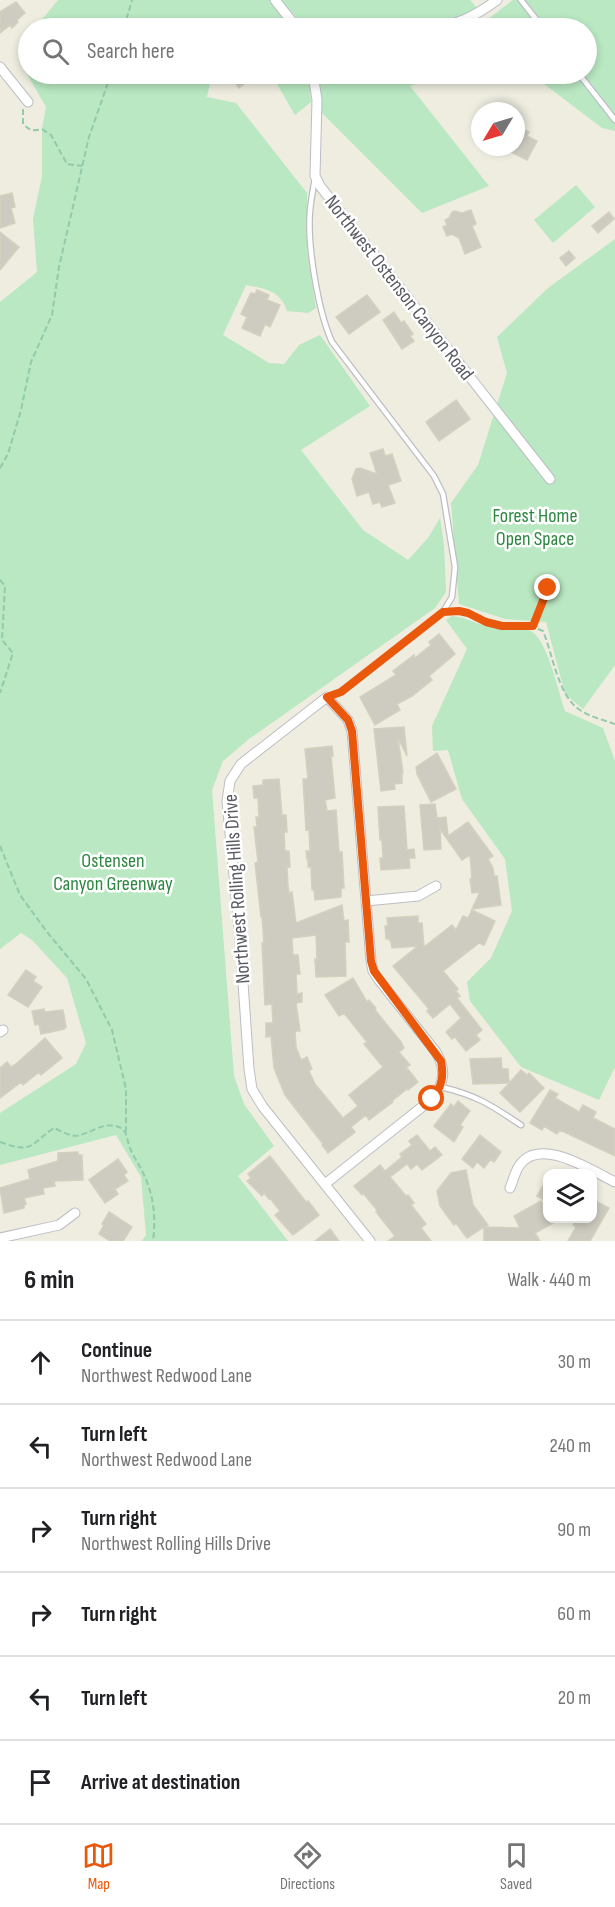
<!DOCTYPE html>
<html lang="en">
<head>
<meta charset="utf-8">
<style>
	body { margin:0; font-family:"Sofia Sans Condensed",sans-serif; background:#f2f2f2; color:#202124 }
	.controls { position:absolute; right:18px; bottom:18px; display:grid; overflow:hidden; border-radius:12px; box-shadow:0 3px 9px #0003 }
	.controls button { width:54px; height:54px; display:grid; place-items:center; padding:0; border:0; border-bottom:2px solid #e0e0e0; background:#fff; color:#202124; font:30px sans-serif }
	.compass { position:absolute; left:471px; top:102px; width:54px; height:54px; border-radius:50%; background:#fff; box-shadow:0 3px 9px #0003; rotate:232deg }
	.stop { position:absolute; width:18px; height:18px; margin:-14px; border:4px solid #ea580c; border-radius:50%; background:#fff }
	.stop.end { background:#ea580c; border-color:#fff; box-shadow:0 2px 6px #0008 }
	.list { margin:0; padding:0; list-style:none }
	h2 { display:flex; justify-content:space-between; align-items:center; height:78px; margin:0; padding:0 24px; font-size:26px }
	h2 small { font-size:20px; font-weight:400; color:#757577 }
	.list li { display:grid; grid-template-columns:39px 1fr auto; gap:18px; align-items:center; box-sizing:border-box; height:84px; padding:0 24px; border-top:2px solid #e0e0e0 }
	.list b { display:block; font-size:22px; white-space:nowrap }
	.list p { margin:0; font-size:20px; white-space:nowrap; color:#757577 }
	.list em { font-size:20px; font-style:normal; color:#757577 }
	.icon { flex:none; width:33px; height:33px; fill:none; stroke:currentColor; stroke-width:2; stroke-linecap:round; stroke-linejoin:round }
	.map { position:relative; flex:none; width:615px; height:1241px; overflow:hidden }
	.search { position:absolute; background:#fff; box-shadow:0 3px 9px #0003; left:18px; right:18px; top:18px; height:66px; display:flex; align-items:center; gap:15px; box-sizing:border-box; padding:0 21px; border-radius:33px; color:#757577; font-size:22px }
	.sheet { height:582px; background:#fff }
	nav { display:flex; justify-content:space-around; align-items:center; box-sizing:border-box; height:84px; border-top:2px solid #e0e0e0; background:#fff; font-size:16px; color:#757577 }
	nav a { display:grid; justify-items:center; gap:3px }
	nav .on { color:#ea580c }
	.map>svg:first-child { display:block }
</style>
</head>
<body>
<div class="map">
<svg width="615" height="1241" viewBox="0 0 615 1241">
	<rect width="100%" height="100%" fill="#eeede0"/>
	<path fill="#b9e8c2" d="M58,0H271L291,28H35Z
		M281,0H470L483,15L425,22L392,21L361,28H306Z
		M513,0H615V131L602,128L531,74H586V28H454L487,20Z
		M28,38V74H212L207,97L236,103L307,193V251L316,308L308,313L287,311C280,290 265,289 246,285L223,335L269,363L284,364L299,345L320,335L370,406L301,450L363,530L408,560L428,538L440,518L444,545L446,592L435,608L249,739L223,761L212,790L234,1076L244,1104L274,1146L238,1176L288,1241H142L146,1235L141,1177L116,1135L0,1165V1113L76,1064L86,1043L67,978L32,940L21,933L0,949V302L37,272L33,219L42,176V129L46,107L20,62L24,44Z
		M271,74H309L311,102L295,115Z
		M319,74H440L410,86L489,186L422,213L321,112Z
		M576,185L595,207L553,243L534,220Z
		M615,239V665L583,709L565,694L546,622L505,619L459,604L451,503L478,465L507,373L497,337L548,288Z
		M452,616C466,617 478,625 492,627C504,629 517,627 528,630C546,633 559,694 565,711L603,728L615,761V1067L599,1100L521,1067L470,1001L467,982L491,958L512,911L505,859L462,799L448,750L433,751L432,726L467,649L446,620Z"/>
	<path fill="#ceccc1" stroke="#d3d0bd" stroke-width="1.5" d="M16,2L25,13L17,20L18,22L12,28L10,25L0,33V12Z
		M239,74H256L239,88L232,78Z
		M516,126L529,132L527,136L537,141L527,160L501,147H516Z
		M12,193L15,207L11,208L15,223L0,228V196Z
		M471,210L476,224L472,226L481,247L465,254L459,238L452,234L447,236L443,227L447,225L445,220L449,218L452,212L455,211L462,213Z
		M609,212L614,219L598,233L592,226Z
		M0,232L19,247L0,270Z
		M569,251L575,258L566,266L560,258Z
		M257,290L269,295L267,300L280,305L270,327L265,324L260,336L242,328L247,317L241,314L251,293L255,294Z
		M367,295L380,312L349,334L336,317Z
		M394,312L401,323L404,321L413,334L410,336L414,341L402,349L383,320Z
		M456,400L470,419L439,441L426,422Z
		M383,449L385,456L392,454L401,481L388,485L395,503L382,507L380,502L373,504L369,492L357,496L352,479L356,469L360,468L377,474L370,453Z
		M439,634L455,654L429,676L432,680L412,696L397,704L400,710L375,725L360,697L396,675L393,671L414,655L415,658L431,645L429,642Z
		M404,727L407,756L398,738L403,773H402V783L394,784L395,789L381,791L374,729Z
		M332,746L333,756H331L335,798L325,800L327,811L336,810L339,852H342L344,888H341V897L315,900L314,890H312L311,867H308V859H307L306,851H310L309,829L306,830L303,779H308L305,749Z
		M437,753L456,789L431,802L417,774L416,767Z
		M279,779L282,815H286L287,832H284L285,851H289L290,867H287L288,886L289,893L292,892L296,923L342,905L344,921L348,920L349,942H345L346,976L316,977L315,959H317L316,935L292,938L293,955H298L300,974H296L297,994L302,993V1002L296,1003L300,1031H295L296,1047L301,1060L307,1057L312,1069L309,1071L315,1084L343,1118L358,1106L349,1095L383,1067L364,1044L367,1042L344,1013L339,1016L325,995L353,978L367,1002L369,1000L376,1008L375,1010L401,1042L404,1048L399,1052L410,1065L406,1067L418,1082L408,1090L407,1089L392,1101L393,1102L369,1120L366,1115L351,1127L355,1132L328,1153L322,1145L323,1144L285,1095L274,1068L271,1036L266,1037V1023H273L272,1004L265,1005L262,943H264L262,917H261L255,863L258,862L254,827H257L256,817H259L258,798H254L253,786L263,785V780Z
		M435,804L437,818L446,817L448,836L468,822L493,856L488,859L493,868L494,876H497L501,905L472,909L480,892L472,893L470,879L472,878L470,855L462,860L440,829L441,849L424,850L420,805Z
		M404,806L407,850L414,849L415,858H409L410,868L381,870L380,858H383L382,840H380L378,807Z
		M472,910L495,921L484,945L479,943L443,971L458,989L456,991L460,996L457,998L482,1030L476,1035L480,1040L466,1051L455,1037L452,1039L446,1032L461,1018L450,1004L433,1018L427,1011L429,1009L393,966L418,946L392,948L391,942L389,939H386L385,926H388L387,918L418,916V923H422L424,947L452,925L456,930L463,916L468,918Z
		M26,970L36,977L33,981L42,987L28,1007L8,995Z
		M44,1009L45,1012L63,1010L66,1027L64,1029L41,1034L39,1024L35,1025L32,1011Z
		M45,1038L62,1058L41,1075L39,1072L23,1085L21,1082L0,1098V1068L7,1062L11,1067L16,1064Z
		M501,1058L502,1069H508L509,1083L473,1084L470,1059Z
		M521,1070L527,1075L529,1073L544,1088L520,1112L500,1093Z
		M550,1090L558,1094L555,1098L579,1112L583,1105L596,1112L593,1118L615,1129V1156L560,1130L557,1134L544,1126L542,1130L530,1123Z
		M458,1101L470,1111L460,1125L463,1127L454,1142L434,1126L451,1104L454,1107Z
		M417,1135L430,1151L435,1147L442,1155L422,1170L417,1164L411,1169L407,1164L390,1177L406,1196L408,1195L414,1203L411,1205L426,1224L421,1228L431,1241H388L395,1236L376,1212L377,1210L363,1193L362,1195L354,1186L380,1165L385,1171L402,1157L400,1154L412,1145L409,1141Z
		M480,1135L501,1152L494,1162L491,1159L484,1168L477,1162L473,1168L462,1159Z
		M78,1152V1155H82L83,1180L54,1181L55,1186L43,1188L44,1194L24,1198L26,1204L24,1205V1208L4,1213L0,1188L30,1179L28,1170L58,1161V1153Z
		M270,1156L306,1202L308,1201L319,1215L293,1235L275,1215L280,1211L270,1198L269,1199L264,1193L262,1196L247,1181L251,1178L248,1174Z
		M118,1159L127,1172L124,1175L128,1181L115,1189L118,1194L105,1203L89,1180Z
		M466,1170L473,1205L488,1225L485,1227L520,1228L514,1216L541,1201L548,1213V1218H551L553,1223L535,1233L540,1241H484V1227L467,1238L456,1223L454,1225L440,1206L437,1191L451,1173Z
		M548,1177V1202L537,1196Z
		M592,1199L609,1208L590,1241H568L576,1227L573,1225L577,1218H592Z
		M109,1212L132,1227L123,1241H110L99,1234L104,1225L102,1224Z
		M330,1229L339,1241H315Z"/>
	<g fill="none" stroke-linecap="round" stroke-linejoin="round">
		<defs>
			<path id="service" d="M521,0L543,28
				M579,74L615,120
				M315,179C313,189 311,200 310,211C307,245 318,311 332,342L434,476L443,494L455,567L452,597L443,612L341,692L327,697
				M533,626L548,588
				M441,1087C476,1095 491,1105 521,1125"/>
			<path id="minor" d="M275,0L297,28
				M384,28C398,25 413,29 427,28C455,27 475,16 497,0
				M0,67L28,102
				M313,74L317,100L315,176L320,186L550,479
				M366,901L418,896L436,886
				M0,1032L3,1030
				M325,1184L432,1099C445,1083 446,1069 436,1052L379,980L373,971L371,961L352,731L348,720L327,697L241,764L230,781L227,801L240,940L249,1069L252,1089L263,1107L370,1241
				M510,1188C513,1181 515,1172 519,1166C539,1135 592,1171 615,1182
				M0,1238L59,1225L75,1213"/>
		</defs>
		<use href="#service" stroke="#bdbec5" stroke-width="7"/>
		<use href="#minor" stroke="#bdbec5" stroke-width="11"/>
		<path stroke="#92caac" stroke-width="2" stroke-dasharray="6 3" stroke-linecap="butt" d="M124,28L132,0
			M23,109V124C30,131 33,131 42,129L51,135L67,164L82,166
			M0,468L8,454L21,410L31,362L52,315L59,267L89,137L111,74
			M0,580L5,586L2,640L13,653L0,693
			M452,612C466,611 475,619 489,623C502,626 514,624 527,625
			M538,629L543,631C553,655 558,696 580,710C590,717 604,720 615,724
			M0,846L20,895L47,932L86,979L112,1030L126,1089V1133
			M0,1142C34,1154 29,1145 54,1128C61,1131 72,1138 80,1135C93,1132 101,1123 116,1126C128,1129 126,1138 130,1148C133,1156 139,1164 143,1173C154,1195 156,1217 153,1241"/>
		<use href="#service" stroke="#fff" stroke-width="4.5"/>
		<use href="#minor" stroke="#fff" stroke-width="9"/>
	</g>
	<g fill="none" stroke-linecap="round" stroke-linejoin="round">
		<path stroke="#ea580c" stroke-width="8" d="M432,1099C442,1087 444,1076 441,1061L374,971L371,961L352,731L348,720L327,697L341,692L443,612L459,611L468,613L486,622L502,626H533L548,588"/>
	</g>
	<g text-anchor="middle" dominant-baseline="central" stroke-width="5" stroke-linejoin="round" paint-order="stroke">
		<g font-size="20" fill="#595b63" stroke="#fff">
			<text transform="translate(399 288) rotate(52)">Northwest Ostenson Canyon Road</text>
			<text transform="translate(237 889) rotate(-94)">Northwest Rolling Hills Drive</text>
		</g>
		<g font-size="20" fill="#2c8740" stroke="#fff">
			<text x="535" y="516">Forest Home<tspan x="535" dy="23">Open Space</tspan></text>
			<text x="113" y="861">Ostensen<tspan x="113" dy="23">Canyon Greenway</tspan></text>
		</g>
	</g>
</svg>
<div class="controls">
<button><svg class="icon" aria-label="layers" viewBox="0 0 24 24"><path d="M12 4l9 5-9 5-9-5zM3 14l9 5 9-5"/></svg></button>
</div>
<svg class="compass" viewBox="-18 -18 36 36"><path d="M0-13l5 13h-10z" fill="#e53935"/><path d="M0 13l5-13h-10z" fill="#757577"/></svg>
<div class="stop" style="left:432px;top:1099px"></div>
<div class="stop end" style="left:548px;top:588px"></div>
<div class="search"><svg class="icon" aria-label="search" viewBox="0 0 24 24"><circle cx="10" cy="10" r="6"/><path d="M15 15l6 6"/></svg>Search here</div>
</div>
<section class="sheet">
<h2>6 min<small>Walk · 440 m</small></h2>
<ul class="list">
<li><svg class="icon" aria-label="ahead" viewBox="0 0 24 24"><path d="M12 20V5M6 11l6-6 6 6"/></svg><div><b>Continue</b><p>Northwest Redwood Lane</p></div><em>30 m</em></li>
<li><svg class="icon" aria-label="left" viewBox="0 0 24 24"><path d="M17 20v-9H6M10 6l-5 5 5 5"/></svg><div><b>Turn left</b><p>Northwest Redwood Lane</p></div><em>240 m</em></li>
<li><svg class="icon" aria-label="right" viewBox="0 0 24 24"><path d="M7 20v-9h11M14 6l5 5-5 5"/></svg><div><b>Turn right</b><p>Northwest Rolling Hills Drive</p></div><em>90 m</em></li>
<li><svg class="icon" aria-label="right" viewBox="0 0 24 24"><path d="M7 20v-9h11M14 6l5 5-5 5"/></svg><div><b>Turn right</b></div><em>60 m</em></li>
<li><svg class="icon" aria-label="left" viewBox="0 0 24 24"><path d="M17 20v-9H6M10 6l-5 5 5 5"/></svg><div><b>Turn left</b></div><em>20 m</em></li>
<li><svg class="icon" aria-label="arrive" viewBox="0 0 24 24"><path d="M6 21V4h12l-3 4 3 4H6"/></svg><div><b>Arrive at destination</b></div></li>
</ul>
</section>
<nav>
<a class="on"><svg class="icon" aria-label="map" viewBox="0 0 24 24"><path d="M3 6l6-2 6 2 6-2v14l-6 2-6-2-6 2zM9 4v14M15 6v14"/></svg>Map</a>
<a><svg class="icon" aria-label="directions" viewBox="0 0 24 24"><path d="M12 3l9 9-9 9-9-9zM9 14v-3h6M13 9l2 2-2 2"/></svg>Directions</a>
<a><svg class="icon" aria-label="saved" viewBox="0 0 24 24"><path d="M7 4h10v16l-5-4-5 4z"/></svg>Saved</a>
</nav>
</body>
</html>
